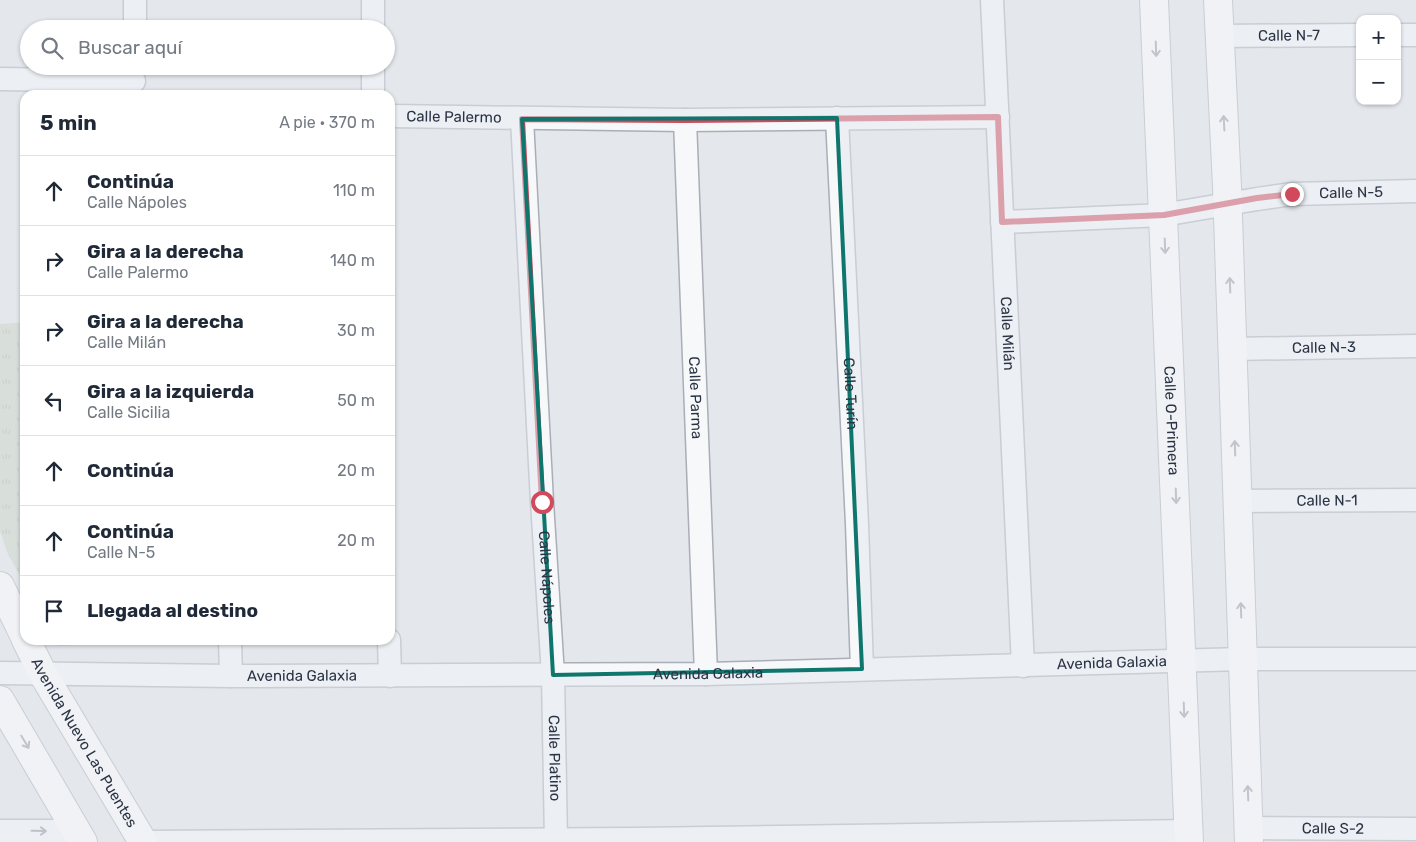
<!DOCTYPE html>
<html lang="es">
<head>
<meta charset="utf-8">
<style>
	body { margin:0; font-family:Rubik,sans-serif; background:#f6f6f7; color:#1f2937 }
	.controls { position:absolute; right:15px; top:15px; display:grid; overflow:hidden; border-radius:10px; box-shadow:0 1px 4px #0004 }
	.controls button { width:45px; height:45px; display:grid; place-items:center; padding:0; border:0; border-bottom:1px solid #e0e1e3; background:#fff; color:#1f2937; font:25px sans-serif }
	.stop { position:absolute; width:15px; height:15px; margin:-11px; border:4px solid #d1495b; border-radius:50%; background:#fff }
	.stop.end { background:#d1495b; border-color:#fff; box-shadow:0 1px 5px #0008 }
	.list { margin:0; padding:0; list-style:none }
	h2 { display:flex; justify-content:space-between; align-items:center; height:65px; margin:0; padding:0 20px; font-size:21px }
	h2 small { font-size:16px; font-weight:400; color:#747a83 }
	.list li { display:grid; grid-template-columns:32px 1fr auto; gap:15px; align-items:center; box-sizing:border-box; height:70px; padding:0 20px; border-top:1px solid #e0e1e3 }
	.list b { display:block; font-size:19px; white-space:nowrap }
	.list p { margin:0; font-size:16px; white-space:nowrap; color:#747a83 }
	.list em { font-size:16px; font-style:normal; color:#747a83 }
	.icon { flex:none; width:28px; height:28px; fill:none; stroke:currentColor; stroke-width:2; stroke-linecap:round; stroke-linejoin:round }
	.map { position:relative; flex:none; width:1416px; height:842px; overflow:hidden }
	.search { position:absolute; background:#fff; box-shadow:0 1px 4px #0004; left:20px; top:20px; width:375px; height:55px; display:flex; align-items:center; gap:12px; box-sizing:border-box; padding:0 18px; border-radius:28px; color:#747a83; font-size:19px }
	.panel { position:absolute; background:#fff; box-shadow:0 1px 4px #0004; left:20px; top:90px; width:375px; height:555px; border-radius:15px }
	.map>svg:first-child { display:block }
</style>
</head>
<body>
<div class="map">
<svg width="1416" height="842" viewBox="0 0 1416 842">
	<defs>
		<pattern id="park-tufts" width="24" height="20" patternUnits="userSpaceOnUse" patternTransform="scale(1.25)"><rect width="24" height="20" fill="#c9d6c5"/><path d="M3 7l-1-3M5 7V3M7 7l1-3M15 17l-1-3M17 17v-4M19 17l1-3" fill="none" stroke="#adb8ab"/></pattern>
	</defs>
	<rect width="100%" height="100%" fill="#e4e7ec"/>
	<path fill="url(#park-tufts)" d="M25,322V585L7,552L0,531V324Z
		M55,640H189L58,646Z"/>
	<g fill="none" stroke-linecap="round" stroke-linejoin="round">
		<defs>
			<g id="street">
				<path id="s1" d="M992,0L1023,666"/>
				<path d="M135,29V0"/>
				<path d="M373,29V0"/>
				<path d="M1397,35H1416"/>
				<path id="s2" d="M1219,36L1360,35"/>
				<path d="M0,79L134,81"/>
				<path d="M373,95V66"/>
				<path id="s3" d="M390,116L685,120L998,117"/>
				<path id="s4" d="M837,118L857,524L862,669"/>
				<path id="s5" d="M522,119L542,502L553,675L556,842"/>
				<path id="s6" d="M685,120L706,674"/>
				<path id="s7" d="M1002,222L1163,215L1257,199L1292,194L1416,191"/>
				<path id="s8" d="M1232,349L1416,346"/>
				<path id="s9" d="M1237,501L1416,500"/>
				<path d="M230,640L231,676"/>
				<path d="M389,640L390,676"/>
				<path id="s10" d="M0,673L231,676L706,674L1243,659H1416"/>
				<path id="s11" d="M1249,828L1416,829"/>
				<path d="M0,831H77"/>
				<path d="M143,842L636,839L1189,831"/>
			</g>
			<g id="secondary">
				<path id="s12" d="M1154,0L1189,842"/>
				<path d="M1218,0L1227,187L1249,842"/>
				<path d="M0,586L25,637"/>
				<path id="s13" d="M26,640L43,674L143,842"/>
				<path d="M0,700L83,842"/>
			</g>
		</defs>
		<use href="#street" stroke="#a9aeb7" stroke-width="25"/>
		<use href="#secondary" stroke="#a9aeb7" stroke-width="30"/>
		<use href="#street" stroke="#f7f8fa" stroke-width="22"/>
		<use href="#secondary" stroke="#fff" stroke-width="28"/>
	</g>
	<defs><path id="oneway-shaft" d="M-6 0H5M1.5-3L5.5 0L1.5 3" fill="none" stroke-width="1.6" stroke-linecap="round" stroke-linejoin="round" transform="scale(1.25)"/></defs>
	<g stroke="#959aa2">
		<use href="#oneway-shaft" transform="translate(1156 49) rotate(88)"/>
		<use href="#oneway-shaft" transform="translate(1224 123) rotate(-93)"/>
		<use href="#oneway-shaft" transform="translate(1165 246) rotate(88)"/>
		<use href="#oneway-shaft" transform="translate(1230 285) rotate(-92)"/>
		<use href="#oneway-shaft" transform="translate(1235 448) rotate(-92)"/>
		<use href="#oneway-shaft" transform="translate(1176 496) rotate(88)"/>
		<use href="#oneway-shaft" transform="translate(1241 610) rotate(-92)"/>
		<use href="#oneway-shaft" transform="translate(1184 710) rotate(88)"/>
		<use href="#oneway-shaft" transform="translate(25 742) rotate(59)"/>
		<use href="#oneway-shaft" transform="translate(1248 793) rotate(-92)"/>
	</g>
	<use stroke="#9196a0" href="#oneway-shaft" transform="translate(39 831) rotate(1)"/>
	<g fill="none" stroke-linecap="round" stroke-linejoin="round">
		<path stroke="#d1495b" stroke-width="6" d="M542,502L522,119L685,120L998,117L1002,222L1164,215L1257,198L1292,194"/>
	</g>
	<path d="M0 0H1416V842H0ZM837,118L862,669L553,675L522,119Z" fill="#e4e7ec" fill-opacity=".55" fill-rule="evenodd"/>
	<path fill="none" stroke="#0f766e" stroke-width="4" stroke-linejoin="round" d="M837,118L862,669L553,675L522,119Z"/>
	<g text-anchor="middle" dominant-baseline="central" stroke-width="5" stroke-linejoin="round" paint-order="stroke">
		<g font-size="15" fill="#2b3445" stroke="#f4f6f9">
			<text stroke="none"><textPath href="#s2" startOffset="70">Calle N-7</textPath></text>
			<text stroke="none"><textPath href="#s3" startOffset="64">Calle Palermo</textPath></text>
			<text stroke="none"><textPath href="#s7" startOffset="351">Calle N-5</textPath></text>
			<text stroke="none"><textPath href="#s1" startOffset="334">Calle Milán</textPath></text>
			<text stroke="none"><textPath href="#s8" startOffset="92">Calle N-3</textPath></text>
			<text stroke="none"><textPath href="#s4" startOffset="276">Calle Turín</textPath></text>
			<text stroke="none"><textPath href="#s6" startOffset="278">Calle Parma</textPath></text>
			<text stroke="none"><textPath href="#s12" startOffset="421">Calle O-Primera</textPath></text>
			<text stroke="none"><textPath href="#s9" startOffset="90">Calle N-1</textPath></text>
			<text stroke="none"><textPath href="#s5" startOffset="459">Calle Nápoles</textPath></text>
			<text stroke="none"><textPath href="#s10" startOffset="1112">Avenida Galaxia</textPath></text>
			<text stroke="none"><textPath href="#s10" startOffset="708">Avenida Galaxia</textPath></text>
			<text stroke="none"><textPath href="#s10" startOffset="302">Avenida Galaxia</textPath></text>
			<text stroke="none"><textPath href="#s13" startOffset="118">Avenida Nuevo Las Puentes</textPath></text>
			<text stroke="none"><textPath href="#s5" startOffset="640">Calle Platino</textPath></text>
			<text stroke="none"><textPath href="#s11" startOffset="84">Calle S-2</textPath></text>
		</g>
	</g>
</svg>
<div class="controls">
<button>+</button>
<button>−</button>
</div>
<div class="stop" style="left:542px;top:502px"></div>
<div class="stop end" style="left:1292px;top:194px"></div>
<div class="search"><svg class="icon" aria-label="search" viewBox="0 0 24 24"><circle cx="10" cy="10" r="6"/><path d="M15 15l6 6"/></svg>Buscar aquí</div>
<section class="panel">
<h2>5 min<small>A pie · 370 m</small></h2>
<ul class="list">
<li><svg class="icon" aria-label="ahead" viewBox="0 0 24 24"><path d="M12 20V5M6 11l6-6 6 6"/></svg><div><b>Continúa</b><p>Calle Nápoles</p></div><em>110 m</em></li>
<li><svg class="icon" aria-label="right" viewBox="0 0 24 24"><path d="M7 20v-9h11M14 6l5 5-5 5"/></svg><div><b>Gira a la derecha</b><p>Calle Palermo</p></div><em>140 m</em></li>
<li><svg class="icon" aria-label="right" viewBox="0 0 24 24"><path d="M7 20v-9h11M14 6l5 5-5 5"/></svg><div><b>Gira a la derecha</b><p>Calle Milán</p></div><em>30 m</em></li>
<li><svg class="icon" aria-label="left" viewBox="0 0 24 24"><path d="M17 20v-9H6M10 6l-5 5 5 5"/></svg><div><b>Gira a la izquierda</b><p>Calle Sicilia</p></div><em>50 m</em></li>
<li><svg class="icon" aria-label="ahead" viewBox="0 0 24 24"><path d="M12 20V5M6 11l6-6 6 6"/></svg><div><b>Continúa</b></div><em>20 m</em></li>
<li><svg class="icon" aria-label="ahead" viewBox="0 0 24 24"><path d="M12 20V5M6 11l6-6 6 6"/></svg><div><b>Continúa</b><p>Calle N-5</p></div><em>20 m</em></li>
<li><svg class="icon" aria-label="arrive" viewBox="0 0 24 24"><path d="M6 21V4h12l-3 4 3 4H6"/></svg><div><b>Llegada al destino</b></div></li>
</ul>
</section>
</div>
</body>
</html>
